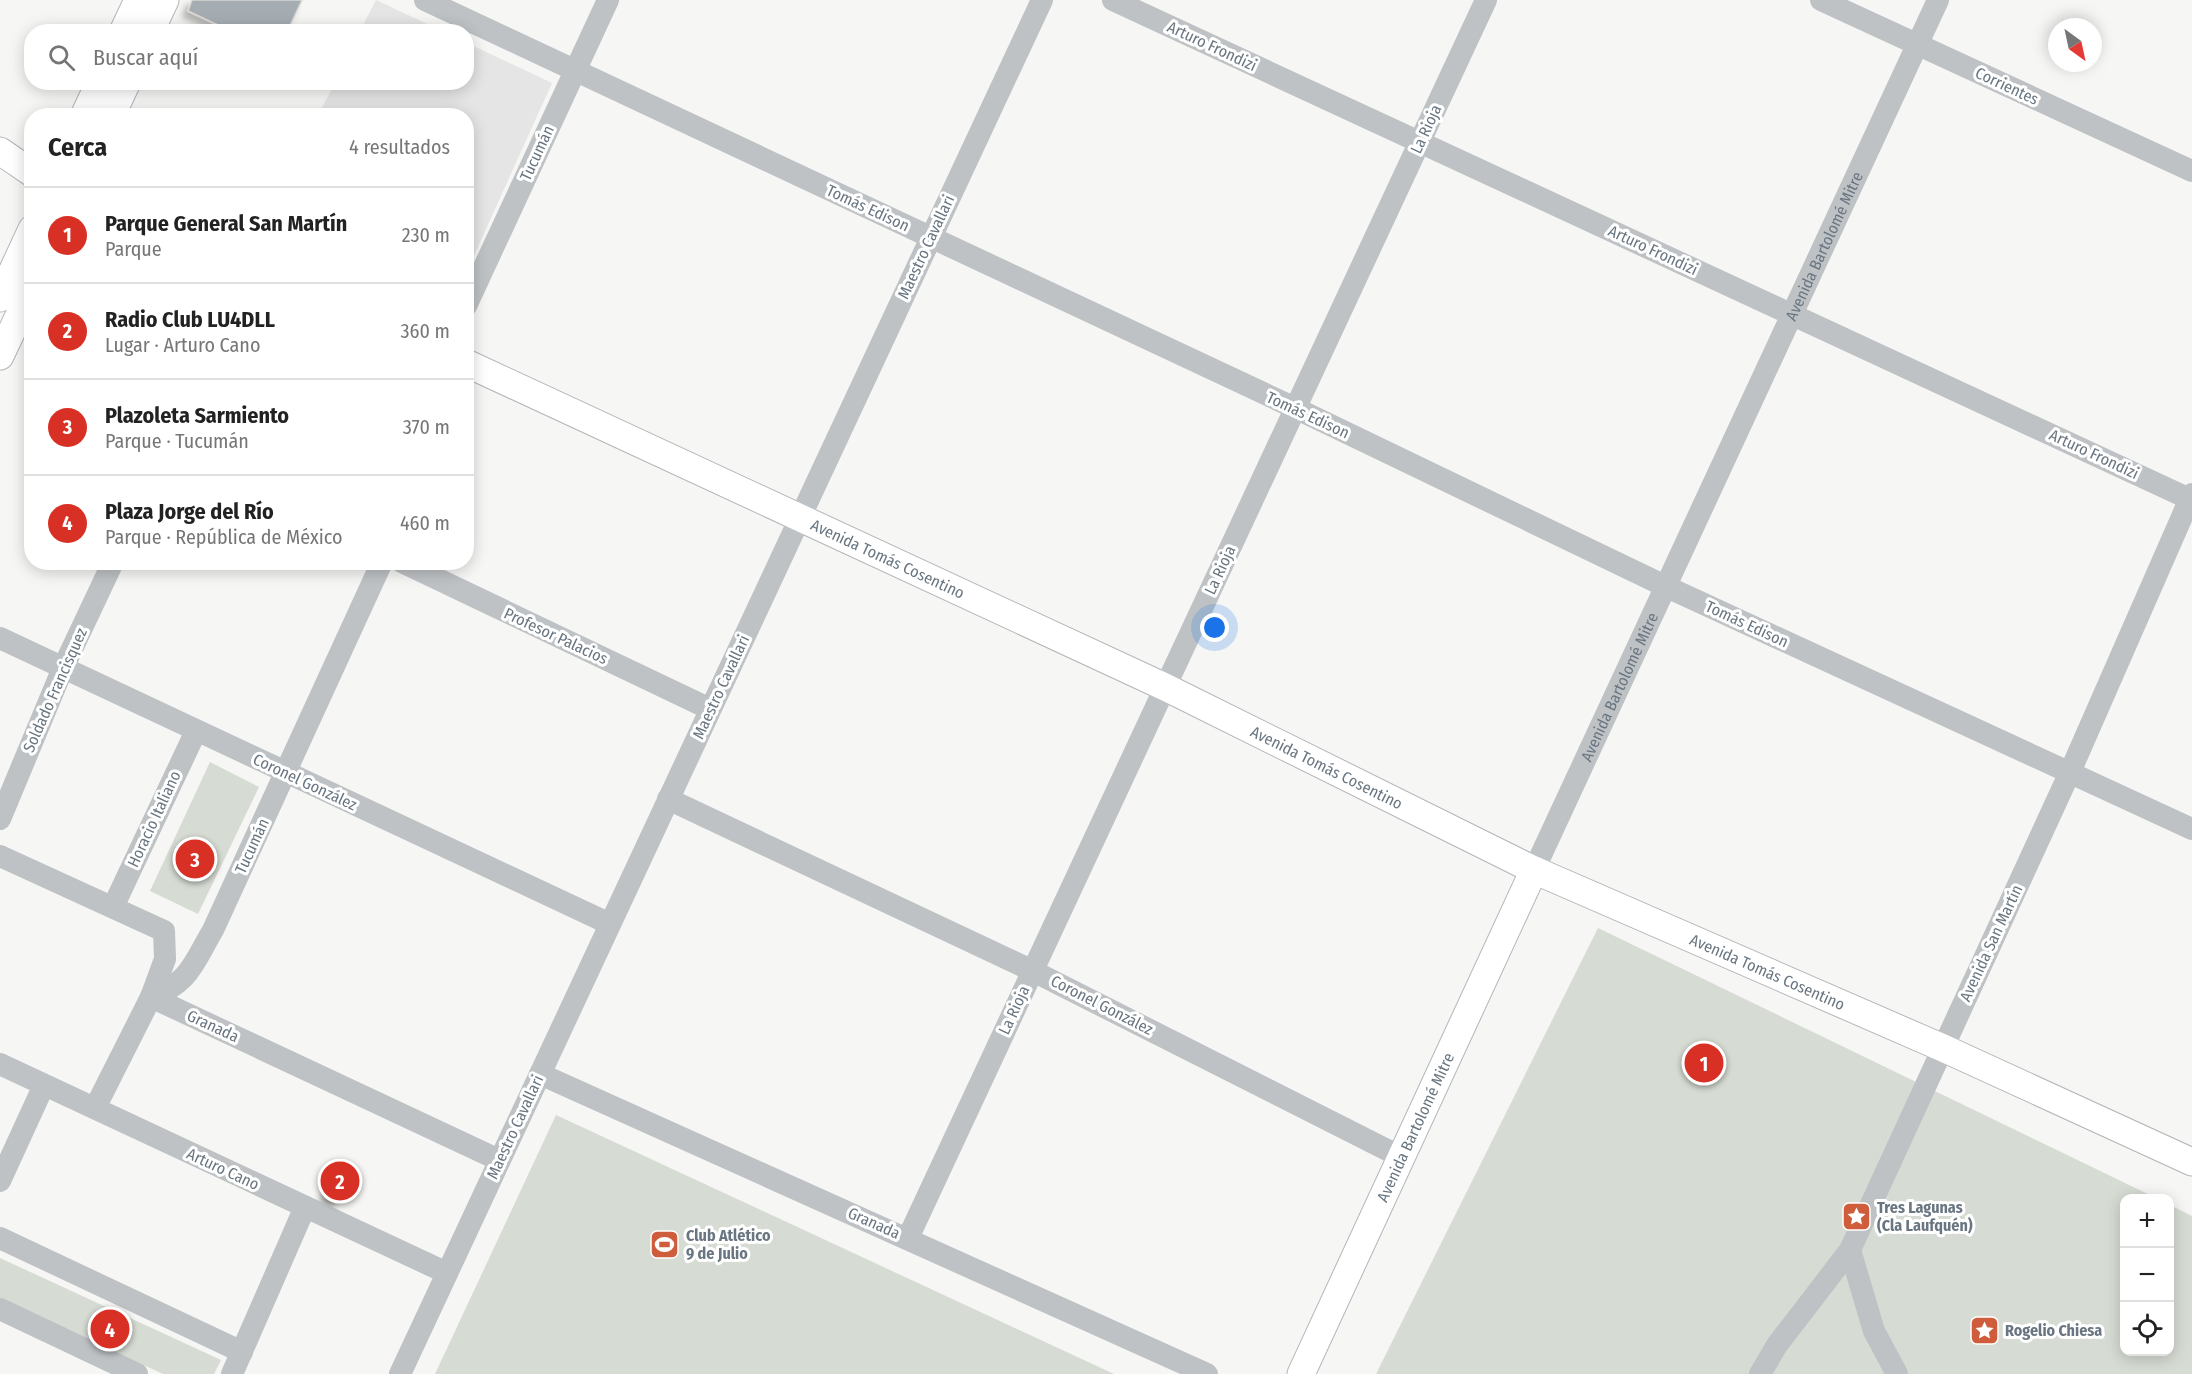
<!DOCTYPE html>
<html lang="es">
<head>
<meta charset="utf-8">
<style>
	body { margin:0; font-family:"Fira Sans Condensed",sans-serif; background:#f6f6f6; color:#222 }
	.controls { position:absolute; right:18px; bottom:18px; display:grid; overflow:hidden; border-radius:12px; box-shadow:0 3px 15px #0003 }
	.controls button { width:54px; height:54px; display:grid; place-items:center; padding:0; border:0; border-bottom:2px solid #e0e0e0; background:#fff; color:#222; font:30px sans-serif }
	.compass { position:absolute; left:2048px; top:18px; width:54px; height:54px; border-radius:50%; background:#fff; box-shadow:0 3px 15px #0003; rotate:147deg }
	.you { position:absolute; left:1215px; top:628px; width:21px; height:21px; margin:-15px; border:4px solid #fff; border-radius:50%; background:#1a73e8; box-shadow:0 0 0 9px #1a73e833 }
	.badge { display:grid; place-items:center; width:39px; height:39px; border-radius:50%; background:#d93025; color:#fff; font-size:20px; font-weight:700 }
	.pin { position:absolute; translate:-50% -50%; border:3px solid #fff; box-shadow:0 2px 6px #0006 }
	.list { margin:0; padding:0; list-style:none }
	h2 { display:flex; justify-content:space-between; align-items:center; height:78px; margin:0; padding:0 24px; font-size:26px }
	h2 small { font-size:20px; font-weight:400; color:#767676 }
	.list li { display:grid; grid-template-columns:39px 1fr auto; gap:18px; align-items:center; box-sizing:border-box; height:96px; padding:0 24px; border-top:2px solid #e0e0e0 }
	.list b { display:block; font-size:22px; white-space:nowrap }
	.list p { margin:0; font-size:20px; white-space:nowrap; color:#767676 }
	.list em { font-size:20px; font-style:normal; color:#767676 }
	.icon { flex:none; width:33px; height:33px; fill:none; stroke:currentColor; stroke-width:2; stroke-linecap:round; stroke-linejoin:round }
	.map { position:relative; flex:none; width:2192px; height:1374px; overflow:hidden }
	.search { position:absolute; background:#fff; box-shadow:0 3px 15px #0003; left:24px; top:24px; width:450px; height:66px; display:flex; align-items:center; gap:15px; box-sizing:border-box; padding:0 21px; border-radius:24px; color:#767676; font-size:22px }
	.panel { position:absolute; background:#fff; box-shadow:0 3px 15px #0003; left:24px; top:108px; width:450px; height:462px; border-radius:24px }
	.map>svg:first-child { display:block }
</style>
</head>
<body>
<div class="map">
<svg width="2192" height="1374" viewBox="0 0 2192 1374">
	<defs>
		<filter id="shadow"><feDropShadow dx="-5.5" dy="5.5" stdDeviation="3" flood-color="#0004"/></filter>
	</defs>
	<rect width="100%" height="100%" fill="#f6f6f4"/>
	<path fill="#e4e5e4" d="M376,0L442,31H360Z
		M467,43L552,83L467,271L466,116L318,115L335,83L466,82Z"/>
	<path fill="#d6dbd3" d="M210,762L259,787L198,914L150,891Z
		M1598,928L2156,1198H2124V1352H2170V1205L2192,1216V1374H1376Z
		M556,1115L1114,1374H435Z
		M0,1258L221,1360L214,1374H163L0,1299Z"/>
	<path fill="#a6adb2" stroke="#d8d8d6" stroke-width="1.5" filter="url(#shadow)" d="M192,0H302L287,32H233L188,11Z
		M340,1159L354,1165L338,1203L325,1197Z"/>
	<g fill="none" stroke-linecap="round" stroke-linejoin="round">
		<defs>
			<g id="major">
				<path d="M123,32L138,0"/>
				<path d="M150,32L165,0"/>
				<path d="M84,116L100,82"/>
				<path d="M111,116L127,82"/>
				<path d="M0,151L32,173"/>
				<path d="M0,298L32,229"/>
				<path d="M0,356L32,288"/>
				<path id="s2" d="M466,363L1165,687L1534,870L1943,1048L2192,1162"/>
				<path id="s3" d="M1301,1374L1534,870"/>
			</g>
		</defs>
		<use href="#major" stroke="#b2b6b9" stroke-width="29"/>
		<g stroke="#bec2c5" stroke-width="22">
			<path d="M425,0L1295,408L1667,587L2192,829"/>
			<path d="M1113,0L2192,500"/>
			<path d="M1821,0L2192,171"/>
			<path d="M466,306L608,0"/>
			<path d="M402,562L710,709"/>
			<path d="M0,638L610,924"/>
			<path d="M668,799L1033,971L1401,1157"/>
			<path d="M0,819L63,668L113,562"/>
			<path d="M0,856L164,931L165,959L151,997L95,1108"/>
			<path id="s1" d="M1534,870L1938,0"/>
			<path d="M113,907L196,731"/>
			<path d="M151,997C189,984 194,962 213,930L382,562"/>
			<path d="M151,997L499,1160"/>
			<path d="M0,1064L447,1273"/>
			<path d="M540,1074L1207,1374"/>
			<path d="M0,1181L44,1085"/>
			<path d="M0,1238L242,1352"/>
			<path d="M908,1238L1486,0"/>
			<path d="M1850,1250L1874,1331L1897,1374"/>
			<path d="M0,1309L137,1374"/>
			<path d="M232,1374L305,1207"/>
			<path d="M400,1374L1042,0"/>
			<path d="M1760,1374L1777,1345L1850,1250L2070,772L2192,494"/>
		</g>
		<use href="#major" stroke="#fff" stroke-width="27"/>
	</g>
	<defs>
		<symbol id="sight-square" viewBox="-11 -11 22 22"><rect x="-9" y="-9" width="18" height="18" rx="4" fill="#cf5d3b" stroke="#fff"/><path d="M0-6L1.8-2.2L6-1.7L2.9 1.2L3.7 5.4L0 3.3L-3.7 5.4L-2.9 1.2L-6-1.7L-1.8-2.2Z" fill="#fff"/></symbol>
		<symbol id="stadium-square" viewBox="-11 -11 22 22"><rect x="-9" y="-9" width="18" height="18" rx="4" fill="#cf5d3b" stroke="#fff"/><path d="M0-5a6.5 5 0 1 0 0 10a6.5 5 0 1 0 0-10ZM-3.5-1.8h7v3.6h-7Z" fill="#fff"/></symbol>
	</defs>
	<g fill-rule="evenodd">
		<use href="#sight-square" x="1840" y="1200" width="33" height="33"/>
		<use href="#stadium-square" x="648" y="1228" width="33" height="33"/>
		<use href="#sight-square" x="1968" y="1314" width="33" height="33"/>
	</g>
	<g text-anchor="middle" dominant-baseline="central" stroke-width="6" stroke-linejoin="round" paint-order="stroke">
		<g font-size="16" fill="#697681" stroke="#fff">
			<text transform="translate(1212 46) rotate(25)">Arturo Frondizi</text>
			<text transform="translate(2007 86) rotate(25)">Corrientes</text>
			<text transform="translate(1426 129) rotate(-65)">La Rioja</text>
			<text transform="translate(537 153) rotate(-65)">Tucumán</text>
			<text transform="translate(868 208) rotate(25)">Tomás Edison</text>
			<text stroke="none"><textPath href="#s1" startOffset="688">Avenida Bartolomé Mitre</textPath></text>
			<text transform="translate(926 247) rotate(-65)">Maestro Cavallari</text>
			<text transform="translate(1653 250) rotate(25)">Arturo Frondizi</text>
			<text transform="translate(1308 415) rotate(25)">Tomás Edison</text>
			<text transform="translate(2094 454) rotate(25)">Arturo Frondizi</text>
			<text stroke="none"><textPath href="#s2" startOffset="465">Avenida Tomás Cosentino</textPath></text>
			<text transform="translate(1220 570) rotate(-65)">La Rioja</text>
			<text transform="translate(1747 624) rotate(25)">Tomás Edison</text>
			<text transform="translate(556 636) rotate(25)">Profesor Palacios</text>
			<text transform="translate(721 687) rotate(-65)">Maestro Cavallari</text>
			<text stroke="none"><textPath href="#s1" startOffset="202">Avenida Bartolomé Mitre</textPath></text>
			<text transform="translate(55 690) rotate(-66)">Soldado Francisquez</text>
			<text stroke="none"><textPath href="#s2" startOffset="951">Avenida Tomás Cosentino</textPath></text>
			<text transform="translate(305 782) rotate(25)">Coronel González</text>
			<text transform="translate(154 819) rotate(-65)">Horacio Italiano</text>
			<text transform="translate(252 846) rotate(-65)">Tucumán</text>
			<text transform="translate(1991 943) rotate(-65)">Avenida San Martín</text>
			<text stroke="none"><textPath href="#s2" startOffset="1437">Avenida Tomás Cosentino</textPath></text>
			<text transform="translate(1102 1005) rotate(27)">Coronel González</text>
			<text transform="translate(1014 1010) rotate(-65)">La Rioja</text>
			<text transform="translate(213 1026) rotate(25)">Granada</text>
			<text transform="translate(515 1127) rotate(-65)">Maestro Cavallari</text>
			<text stroke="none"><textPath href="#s3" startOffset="272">Avenida Bartolomé Mitre</textPath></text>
			<text transform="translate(223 1169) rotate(25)">Arturo Cano</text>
			<text transform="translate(874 1223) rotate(24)">Granada</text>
		</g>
		<g font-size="16" font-weight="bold" fill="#697681" stroke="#fff" text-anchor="start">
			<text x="1877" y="1207">Tres Lagunas<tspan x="1877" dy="18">(Cla Laufquén)</tspan></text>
			<text x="686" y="1235">Club Atlético<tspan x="686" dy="18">9 de Julio</tspan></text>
			<text x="2005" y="1330">Rogelio Chiesa</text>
		</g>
	</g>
</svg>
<div class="controls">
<button>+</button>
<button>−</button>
<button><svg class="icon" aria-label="locate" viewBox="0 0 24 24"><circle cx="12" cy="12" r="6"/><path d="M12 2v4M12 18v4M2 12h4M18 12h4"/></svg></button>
</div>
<svg class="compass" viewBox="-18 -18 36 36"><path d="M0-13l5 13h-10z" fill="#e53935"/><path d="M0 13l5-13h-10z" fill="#767676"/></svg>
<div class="you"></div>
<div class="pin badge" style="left:1704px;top:1063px">1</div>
<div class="pin badge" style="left:340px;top:1181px">2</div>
<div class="pin badge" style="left:195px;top:859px">3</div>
<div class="pin badge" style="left:110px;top:1329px">4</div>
<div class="search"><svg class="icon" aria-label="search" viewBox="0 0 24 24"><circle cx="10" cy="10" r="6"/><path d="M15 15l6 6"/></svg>Buscar aquí</div>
<section class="panel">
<h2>Cerca<small>4 resultados</small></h2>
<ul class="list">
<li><span class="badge">1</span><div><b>Parque General San Martín</b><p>Parque</p></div><em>230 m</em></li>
<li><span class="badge">2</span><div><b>Radio Club LU4DLL</b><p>Lugar · Arturo Cano</p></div><em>360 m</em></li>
<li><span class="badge">3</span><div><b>Plazoleta Sarmiento</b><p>Parque · Tucumán</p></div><em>370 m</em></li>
<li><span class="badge">4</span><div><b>Plaza Jorge del Río</b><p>Parque · República de México</p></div><em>460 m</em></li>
</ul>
</section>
</div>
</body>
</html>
